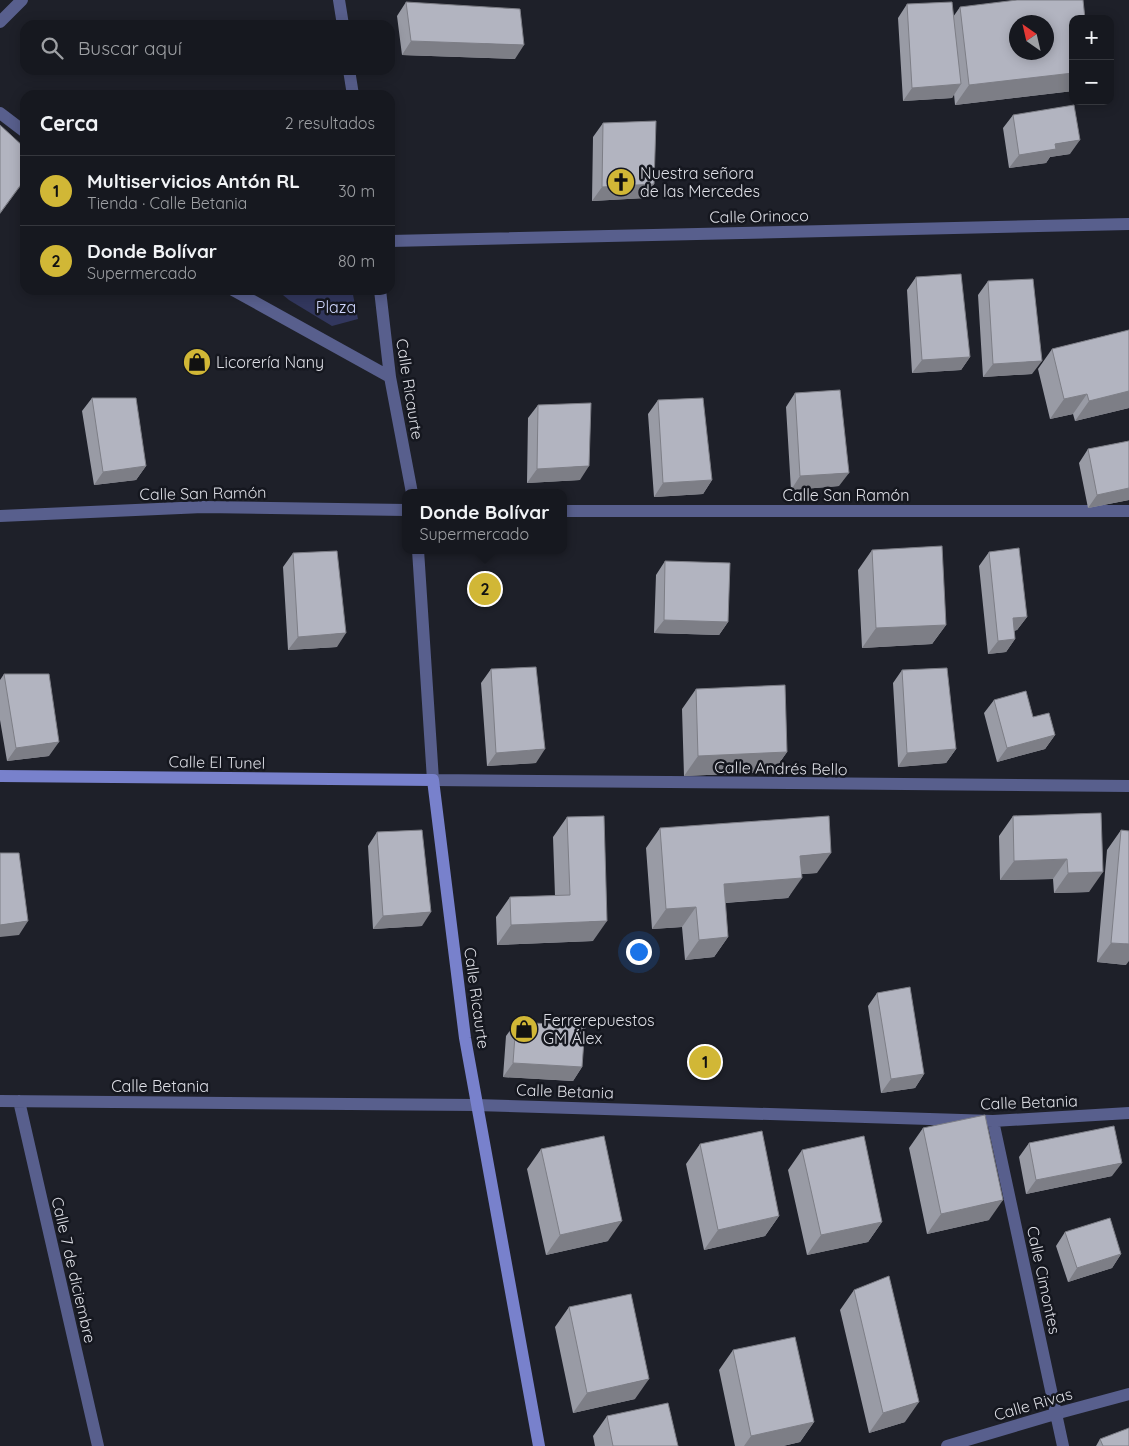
<!DOCTYPE html>
<html lang="es">
<head>
<meta charset="utf-8">
<style>
	body { margin:0; font-family:Quicksand,sans-serif; background:#1f2128; color:#f1f3f6 }
	.controls { position:absolute; right:15px; top:15px; display:grid; overflow:hidden; border-radius:10px; box-shadow:0 2px 12px #0003 }
	.controls button { width:45px; height:45px; display:grid; place-items:center; padding:0; border:0; border-bottom:1px solid #35373d; background:#16181f; color:#f1f3f6; font:25px sans-serif }
	.compass { position:absolute; left:1009px; top:15px; width:45px; height:45px; border-radius:50%; background:#16181f; box-shadow:0 2px 12px #0003; rotate:326deg }
	.you { position:absolute; left:638px; top:951px; width:18px; height:18px; margin:-12px; border:4px solid #fff; border-radius:50%; background:#1a73e8; box-shadow:0 0 0 8px #1a73e833 }
	.badge { display:grid; place-items:center; width:32px; height:32px; border-radius:50%; background:#d1b736; color:#111; font-size:16px; font-weight:700 }
	.pin { position:absolute; translate:-50% -50%; border:2px solid #fff; box-shadow:0 1px 5px #0006 }
	.popup { position:absolute; left:402px; top:489px; width:165px; height:65px; box-sizing:border-box; display:grid; place-content:center; border-radius:10px; background:#16181f; filter:drop-shadow(0 1px 4px #0005); font-size:16px; white-space:nowrap; color:#9ea0a4 }
	.popup b { font-size:19px; color:#f1f3f6 }
	.popup::after { content:''; position:absolute; left:50%; top:100%; margin-left:-10px; border:10px solid transparent; border-top-color:#16181f }
	.list { margin:0; padding:0; list-style:none }
	h2 { display:flex; justify-content:space-between; align-items:center; height:65px; margin:0; padding:0 20px; font-size:21px }
	h2 small { font-size:16px; font-weight:400; color:#9ea0a4 }
	.list li { display:grid; grid-template-columns:32px 1fr auto; gap:15px; align-items:center; box-sizing:border-box; height:70px; padding:0 20px; border-top:1px solid #35373d }
	.list b { display:block; font-size:19px; white-space:nowrap }
	.list p { margin:0; font-size:16px; white-space:nowrap; color:#9ea0a4 }
	.list em { font-size:16px; font-style:normal; color:#9ea0a4 }
	.icon { flex:none; width:28px; height:28px; fill:none; stroke:currentColor; stroke-width:2; stroke-linecap:round; stroke-linejoin:round }
	.map { position:relative; flex:none; width:1129px; height:1446px; overflow:hidden }
	.search { position:absolute; background:#16181f; box-shadow:0 2px 12px #0003; left:20px; top:20px; width:375px; height:55px; display:flex; align-items:center; gap:12px; box-sizing:border-box; padding:0 18px; border-radius:15px; color:#9ea0a4; font-size:19px }
	.panel { position:absolute; background:#16181f; box-shadow:0 2px 12px #0003; left:20px; top:90px; width:375px; height:205px; border-radius:15px }
	.map>svg:first-child { display:block }
</style>
</head>
<body>
<div class="map">
<svg width="1129" height="1446" viewBox="0 0 1129 1446">
	<rect width="100%" height="100%" fill="#1e2029"/>
	<path fill="#32375e" d="M277,290H352L358,319L332,326L289,300Z"/>
	<g fill="none" stroke-linecap="round" stroke-linejoin="round">
		<path stroke="#585f8d" stroke-width="12" d="M339,0L343,25
			M0,22L22,0
			M349,70L353,95
			M0,113L25,132
			M390,241L1129,224
			M233,290L390,377
			M380,290L390,377L412,493
			M564,511H1129
			M0,516L203,507L406,510
			M418,550L433,780L1129,786
			M0,1101L476,1105L993,1121L1129,1113
			M19,1101L98,1446
			M993,1121L1063,1446
			M947,1446L1055,1414L1129,1394"/>
		<path stroke="#7881cc" stroke-width="12" d="M0,776L433,780L465,1038L539,1446"/>
	</g>
	<path fill="#999ba5" d="M406,2L515,59L402,55L397,16Z
		M907,4L953,17L960,7L1073,19V91L955,105L954,94L952,98L903,101L898,18Z
		M1013,115L1070,154L1050,157L1046,163L1009,168L1003,128Z
		M603,123L654,184L645,198L592,201L593,137Z
		M916,277L970,357L961,370L912,373L907,290Z
		M988,281L1032,374L983,377L978,295Z
		M1129,330V408L1075,421L1073,414L1050,419L1038,369L1052,349Z
		M795,393L839,486L791,490L786,407Z
		M92,398L146,466L136,480L94,485L82,411Z
		M658,400L712,480L703,494L654,497L648,414Z
		M538,405L580,480L527,483L528,418Z
		M1129,441V500L1088,508L1079,463L1088,449Z
		M872,550L946,625L932,644L862,648L858,570Z
		M989,552L1027,617L1017,630L1014,631L1015,639L1006,652L988,654L979,566Z
		M293,553L337,647L288,650L283,567Z
		M665,561L728,622L719,635L654,633L656,575Z
		M491,669L536,763L487,766L481,683Z
		M902,670L956,749L946,763L898,767L893,683Z
		M4,674L49,756L7,761L0,720V680Z
		M696,689L787,752L773,772L684,776L682,709Z
		M994,700L1033,717L1055,735L1045,749L997,762L984,713Z
		M1101,813L1089,892L1054,893L1053,879L1000,880L999,836L1013,816Z
		M567,817L593,941L497,945L496,917L510,897L555,896L553,837Z
		M660,828L817,873L802,874L788,898L725,903L728,937L714,957L685,960L682,927L652,929L646,848Z
		M1121,830L1126,965L1097,962L1107,850Z
		M377,832L422,926L373,929L368,846Z
		M877,993L924,1074L915,1088L881,1093L868,1006Z
		M516,1022L582,1067L573,1081L503,1077L506,1036Z
		M923,1128L989,1220L927,1234L909,1148Z
		M1029,1143L1112,1176L1026,1194L1019,1157Z
		M700,1144L779,1216L765,1236L704,1250L686,1164Z
		M541,1149L608,1241L546,1255L527,1169Z
		M802,1150L882,1222L868,1242L807,1255L788,1170Z
		M1065,1232L1121,1254L1112,1268L1068,1282L1056,1246Z
		M854,1290L905,1422L869,1433L840,1310Z
		M569,1307L635,1399L573,1413L555,1327Z
		M733,1350L814,1422L800,1442L783,1446H735L719,1370Z
		M607,1416L678,1446H595L593,1436Z
		M1100,1439L1129,1446H1096Z"/>
	<path fill="#7d7e86" d="M411,41L524,45L515,59L402,55Z
		M1073,73V91L955,105L969,85Z
		M961,84L952,98L903,101L912,88Z
		M1080,140L1070,154L1050,157L1046,163L1009,168L1019,155L1055,144Z
		M25,179V180L0,214V213Z
		M654,184L645,198L592,201L602,187Z
		M970,357L961,370L912,373L922,360Z
		M1042,361L1032,374L983,377L993,364Z
		M1129,391V408L1075,421L1089,401Z
		M1087,394L1073,414L1050,419L1064,399Z
		M146,466L136,480L94,485L103,472Z
		M589,466L580,480L527,483L537,469Z
		M849,473L839,486L791,490L800,476Z
		M712,480L703,494L654,497L663,483Z
		M1129,488V500L1088,508L1097,495Z
		M1027,617L1017,630L1003,632L1013,618Z
		M664,620L728,622L719,635L654,633Z
		M946,625L932,644L862,648L876,628Z
		M346,633L337,647L288,650L298,637Z
		M1015,639L1006,652L988,654L998,641Z
		M1055,735L1045,749L997,762L1007,748Z
		M59,742L49,756L7,761L16,748Z
		M545,749L536,763L487,766L496,753Z
		M956,749L946,763L898,767L907,753Z
		M787,752L773,772L684,776L698,756Z
		M831,853L817,873L786,875L800,856Z
		M1067,859L1053,879L1000,880L1014,861Z
		M1103,872L1089,892L1054,893L1068,873Z
		M802,878L788,898L710,904L724,884Z
		M696,907L682,927L652,929L666,909Z
		M431,912L422,926L373,929L383,916Z
		M28,921L19,935L0,937V925Z
		M607,921L593,941L497,945L511,925Z
		M728,937L714,957L685,960L699,940Z
		M1111,943L1129,944V961L1126,965L1097,962Z
		M513,1063L582,1067L573,1081L503,1077Z
		M924,1074L915,1088L881,1093L891,1079Z
		M1122,1163L1112,1176L1026,1194L1036,1180Z
		M1003,1200L989,1220L927,1234L941,1214Z
		M779,1216L765,1236L704,1250L718,1230Z
		M622,1221L608,1241L546,1255L560,1235Z
		M882,1222L868,1242L807,1255L821,1235Z
		M1121,1254L1112,1268L1068,1282L1077,1268Z
		M649,1379L635,1399L573,1413L587,1393Z
		M919,1402L905,1422L869,1433L883,1413Z
		M814,1422L800,1442L783,1446H744L751,1436Z"/>
	<path fill="#b2b4c0" stroke="#7d7e86" fill-rule="evenodd" d="M1017,0H1083L1085,19H1073V73L969,85L960,7ZM1016,22H1046V52H1016Z
		M406,2L520,9L524,45L411,41Z
		M952,2L961,84L912,88L907,4Z
		M1074,105L1080,140L1055,144L1056,149L1019,155L1013,115Z
		M656,121L654,184L602,187L603,123Z
		M0,125L25,148V179L0,213Z
		M961,274L970,357L922,360L916,277Z
		M1033,279L1042,361L993,364L988,281Z
		M1129,330V391L1089,401L1087,394L1064,399L1052,349Z
		M840,390L849,473L800,476L795,393Z
		M92,398H136L146,466L103,472Z
		M703,398L712,480L663,483L658,400Z
		M591,403L589,466L537,469L538,405Z
		M1129,441V488L1097,495L1088,449Z
		M942,546L946,625L876,628L872,550Z
		M1019,548L1027,617L1013,618L1015,639L998,641L989,552Z
		M337,551L346,633L298,637L293,553Z
		M665,561L730,563L728,622L664,620Z
		M536,667L545,749L496,753L491,669Z
		M947,668L956,749L907,753L902,670Z
		M4,674H49L59,742L16,748Z
		M785,685L787,752L698,756L696,689Z
		M1026,691L1033,717L1049,713L1055,735L1007,748L994,700Z
		M1101,813L1103,872L1068,873L1067,859L1014,861L1013,816Z
		M604,816L607,921L511,925L510,897L570,895L567,817Z
		M829,816L831,853L800,856L802,878L724,884L728,937L699,940L696,907L666,909L660,828Z
		M422,830L431,912L383,916L377,832Z
		M1121,830L1129,831V944L1111,943Z
		M0,853H19L28,921L0,925Z
		M910,987L924,1074L891,1079L877,993Z
		M516,1022L585,1026L582,1067L513,1063Z
		M985,1115L1003,1200L941,1214L923,1128Z
		M1114,1126L1122,1163L1036,1180L1029,1143Z
		M762,1131L779,1216L718,1230L700,1144Z
		M604,1136L622,1221L560,1235L541,1149Z
		M864,1136L882,1222L821,1235L802,1150Z
		M1110,1218L1121,1254L1077,1268L1065,1232Z
		M889,1276L919,1402L883,1413L854,1290Z
		M631,1294L649,1379L587,1393L569,1307Z
		M795,1337L814,1422L751,1436L733,1350Z
		M668,1403L678,1446H613L607,1416Z
		M1129,1428V1446H1103L1100,1439Z"/>
	<defs>
		<symbol id="church-disc" viewBox="-11 -11 22 22"><circle r="9.5" fill="#d1b736" stroke="#15171f"/><path d="M-1.2-6h2.4v3.5h3.3v2.4h-3.3V6h-2.4V-.1h-3.3v-2.4h3.3Z" fill="#111"/></symbol>
		<symbol id="shop-disc" viewBox="-11 -11 22 22"><circle r="9.5" fill="#d1b736" stroke="#15171f"/><path d="M-5-2.5h2.3a2.7 3.5 0 0 1 5.4 0H5L5.5 6h-11ZM-1.5-2.5h3a1.5 2.3 0 0 0-3 0Z" fill="#111"/></symbol>
	</defs>
	<g fill-rule="evenodd">
		<use href="#church-disc" x="605" y="166" width="32" height="32"/>
		<use href="#shop-disc" x="181" y="346" width="32" height="32"/>
		<use href="#shop-disc" x="508" y="1013" width="32" height="32"/>
	</g>
	<g text-anchor="middle" dominant-baseline="central" stroke-width="5" stroke-linejoin="round" paint-order="stroke">
		<g font-size="16" fill="#dddee5" stroke="#15171f" text-anchor="start">
			<text x="640" y="173">Nuestra señora<tspan x="640" dy="18">de las Mercedes</tspan></text>
			<text x="216" y="362">Licorería Nany</text>
			<text x="543" y="1020">Ferrerepuestos<tspan x="543" dy="18">GM Álex</tspan></text>
		</g>
		<g font-size="16" fill="#dddee5" stroke="#15171f">
			<text transform="translate(759 216) rotate(-1)">Calle Orinoco</text>
			<text transform="translate(410 389) rotate(81)">Calle Ricaurte</text>
			<text transform="translate(203 493) rotate(-1)">Calle San Ramón</text>
			<text x="846" y="495">Calle San Ramón</text>
			<text transform="translate(217 762) rotate(1)">Calle El Tunel</text>
			<text transform="translate(781 768) rotate(1)">Calle Andrés Bello</text>
			<text transform="translate(477 998) rotate(82)">Calle Ricaurte</text>
			<text x="160" y="1086">Calle Betania</text>
			<text transform="translate(565 1091) rotate(2)">Calle Betania</text>
			<text transform="translate(1029 1102) rotate(-2)">Calle Betania</text>
			<text transform="translate(74 1270) rotate(77)">Calle 7 de diciembre</text>
			<text transform="translate(1044 1280) rotate(78)">Calle Cimontes</text>
			<text transform="translate(1033 1404) rotate(-16)">Calle Rivas</text>
		</g>
		<g font-size="16" fill="#d0d7fe" stroke="#15171f">
			<text x="336" y="307">Plaza</text>
		</g>
	</g>
</svg>
<div class="controls">
<button>+</button>
<button>−</button>
</div>
<svg class="compass" viewBox="-18 -18 36 36"><path d="M0-13l5 13h-10z" fill="#e53935"/><path d="M0 13l5-13h-10z" fill="#9ea0a4"/></svg>
<div class="you"></div>
<div class="pin badge" style="left:705px;top:1062px">1</div>
<div class="pin badge" style="left:485px;top:589px">2</div>
<div class="popup"><b>Donde Bolívar</b>Supermercado</div>
<div class="search"><svg class="icon" aria-label="search" viewBox="0 0 24 24"><circle cx="10" cy="10" r="6"/><path d="M15 15l6 6"/></svg>Buscar aquí</div>
<section class="panel">
<h2>Cerca<small>2 resultados</small></h2>
<ul class="list">
<li><span class="badge">1</span><div><b>Multiservicios Antón RL</b><p>Tienda · Calle Betania</p></div><em>30 m</em></li>
<li><span class="badge">2</span><div><b>Donde Bolívar</b><p>Supermercado</p></div><em>80 m</em></li>
</ul>
</section>
</div>
</body>
</html>
